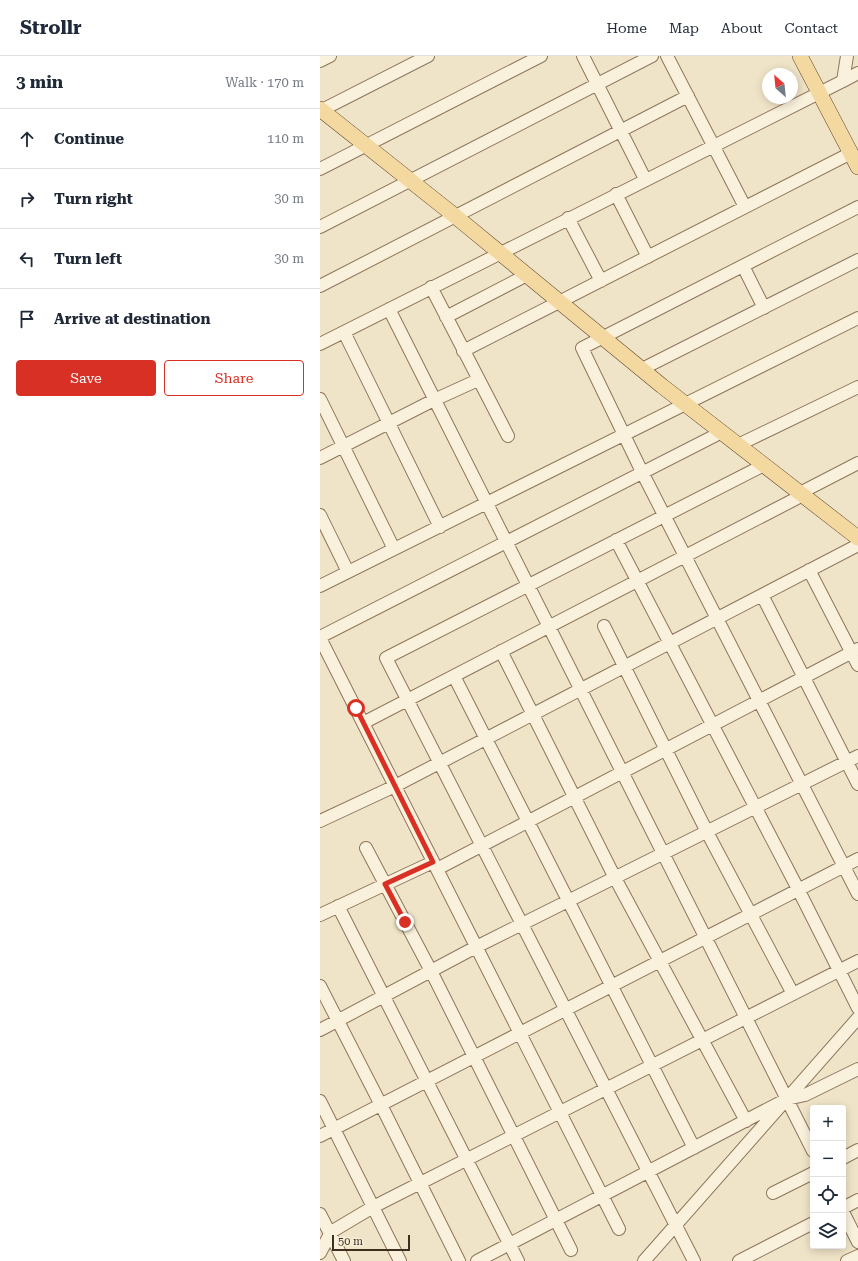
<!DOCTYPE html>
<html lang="en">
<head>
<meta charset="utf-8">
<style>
	body { margin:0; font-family:"Roboto Serif",serif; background:#f6f6f7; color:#1f2937 }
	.controls { position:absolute; right:12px; bottom:12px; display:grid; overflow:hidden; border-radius:4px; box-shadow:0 2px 10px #0003 }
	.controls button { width:36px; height:36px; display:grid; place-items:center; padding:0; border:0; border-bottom:1px solid #e0e1e3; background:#fff; color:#1f2937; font:20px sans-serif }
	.compass { position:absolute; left:442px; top:12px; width:36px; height:36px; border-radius:50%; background:#fff; box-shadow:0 2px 10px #0003; rotate:333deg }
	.scale { position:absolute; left:12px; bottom:10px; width:78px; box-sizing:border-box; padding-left:4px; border:2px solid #3d2e20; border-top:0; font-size:11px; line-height:14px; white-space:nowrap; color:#3d2e20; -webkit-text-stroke:3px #f7eed8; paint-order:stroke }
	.stop { position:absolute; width:12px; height:12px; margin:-9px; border:3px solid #d93025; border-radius:50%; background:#fff }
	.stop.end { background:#d93025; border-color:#fff; box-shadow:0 1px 4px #0008 }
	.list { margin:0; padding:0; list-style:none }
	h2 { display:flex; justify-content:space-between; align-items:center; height:52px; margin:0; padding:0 16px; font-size:17px }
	h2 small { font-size:13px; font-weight:400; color:#747a83 }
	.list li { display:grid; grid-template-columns:26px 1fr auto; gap:12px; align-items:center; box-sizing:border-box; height:60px; padding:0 16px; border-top:1px solid #e0e1e3 }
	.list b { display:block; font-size:15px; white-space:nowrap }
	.list em { font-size:13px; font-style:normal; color:#747a83 }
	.actions { display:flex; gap:8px; padding:12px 16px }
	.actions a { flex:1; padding:9px 0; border:1px solid #d93025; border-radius:4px; text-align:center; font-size:14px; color:#d93025 }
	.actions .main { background:#d93025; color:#fff }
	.icon { flex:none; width:22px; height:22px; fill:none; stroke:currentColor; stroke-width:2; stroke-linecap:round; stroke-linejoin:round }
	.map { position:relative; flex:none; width:538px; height:1205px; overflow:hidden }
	header { display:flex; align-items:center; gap:24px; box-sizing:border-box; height:56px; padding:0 20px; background:#fff; border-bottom:1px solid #e0e1e3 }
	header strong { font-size:19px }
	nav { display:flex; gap:22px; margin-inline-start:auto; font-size:14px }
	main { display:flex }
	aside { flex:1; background:#fff }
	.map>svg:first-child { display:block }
</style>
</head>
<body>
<header>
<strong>Strollr</strong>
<nav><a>Home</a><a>Map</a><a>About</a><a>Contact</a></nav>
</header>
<main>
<aside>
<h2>3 min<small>Walk · 170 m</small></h2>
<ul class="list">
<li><svg class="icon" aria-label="ahead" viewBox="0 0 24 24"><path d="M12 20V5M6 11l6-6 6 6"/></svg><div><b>Continue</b></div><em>110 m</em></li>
<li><svg class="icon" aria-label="right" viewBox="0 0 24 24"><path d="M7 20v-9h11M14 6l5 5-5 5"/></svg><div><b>Turn right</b></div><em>30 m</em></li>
<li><svg class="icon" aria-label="left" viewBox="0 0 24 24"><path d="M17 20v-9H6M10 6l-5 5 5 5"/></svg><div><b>Turn left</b></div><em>30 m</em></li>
<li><svg class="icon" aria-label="arrive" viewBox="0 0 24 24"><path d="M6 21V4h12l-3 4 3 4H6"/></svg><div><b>Arrive at destination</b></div></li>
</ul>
<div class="actions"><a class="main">Save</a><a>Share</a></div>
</aside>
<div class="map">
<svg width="538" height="1205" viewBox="0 0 538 1205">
	<rect width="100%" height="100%" fill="#f0e4c8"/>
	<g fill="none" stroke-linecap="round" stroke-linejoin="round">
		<defs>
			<path id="minor" d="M263,0L325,123
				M347,0L425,151
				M0,5L10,0
				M523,25L538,17
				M0,55L108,0
				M0,113L221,0
				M296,138L328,201
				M538,151L262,292L322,416L538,838
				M248,162L281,225
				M0,171L332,0
				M423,210L444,252
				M0,230L368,40
				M111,231L188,380
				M69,253L493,1095
				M126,261L207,219
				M24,276L120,471
				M0,288L523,25L527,0
				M143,295L531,97
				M322,313L538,204
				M0,343L74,493
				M418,389L538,331
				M0,402L114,344L158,324
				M480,437L538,407
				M0,459L28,516
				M296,484L478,833L538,952
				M489,514L538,609
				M0,530L538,262
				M442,539L538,728
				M284,570L387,776L473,938
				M0,581L402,376
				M0,582L299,1173
				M181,595L295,822L426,1065
				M134,620L374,1092
				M43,667L483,439
				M0,765L75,730L538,489
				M46,792L111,915L251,1194
				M117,813L538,593
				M18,850L198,1205
				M0,859L113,806
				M0,930L61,1049L139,1205
				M0,974L156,891L538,700
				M0,1045L80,1205
				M0,1080L538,803
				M523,1102L538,1094
				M453,1137L493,1117
				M523,1152L538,1144
				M523,1156L538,1186
				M0,1158L24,1205
				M0,1197L11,1176L53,1151L538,905
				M157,1205L467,1043L485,1039L538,1013
				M324,1205L538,962
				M374,1205L66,602L444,409
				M419,1205L493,1167
				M527,1205L538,1200"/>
			<path id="major" d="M480,0L538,111
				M0,53L135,160L342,330L538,482"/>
		</defs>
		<use href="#minor" stroke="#8d765c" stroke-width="14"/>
		<use href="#major" stroke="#5b4430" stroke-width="16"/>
		<use href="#minor" stroke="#faf1dc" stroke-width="12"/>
		<use href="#major" stroke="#f3d9a0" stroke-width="15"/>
	</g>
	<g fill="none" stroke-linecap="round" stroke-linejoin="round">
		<path stroke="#d93025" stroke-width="5" d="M36,652L113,806L65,828L85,866"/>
	</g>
</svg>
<div class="controls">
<button>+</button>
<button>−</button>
<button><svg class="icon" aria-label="locate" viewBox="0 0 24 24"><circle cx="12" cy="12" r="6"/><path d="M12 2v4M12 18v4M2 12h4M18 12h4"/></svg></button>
<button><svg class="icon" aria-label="layers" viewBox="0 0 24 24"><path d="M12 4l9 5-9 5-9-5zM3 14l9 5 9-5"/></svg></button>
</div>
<svg class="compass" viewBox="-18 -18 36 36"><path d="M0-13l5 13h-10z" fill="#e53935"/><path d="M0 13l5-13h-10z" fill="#747a83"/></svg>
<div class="scale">50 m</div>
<div class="stop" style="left:36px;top:652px"></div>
<div class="stop end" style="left:85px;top:866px"></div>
</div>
</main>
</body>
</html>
